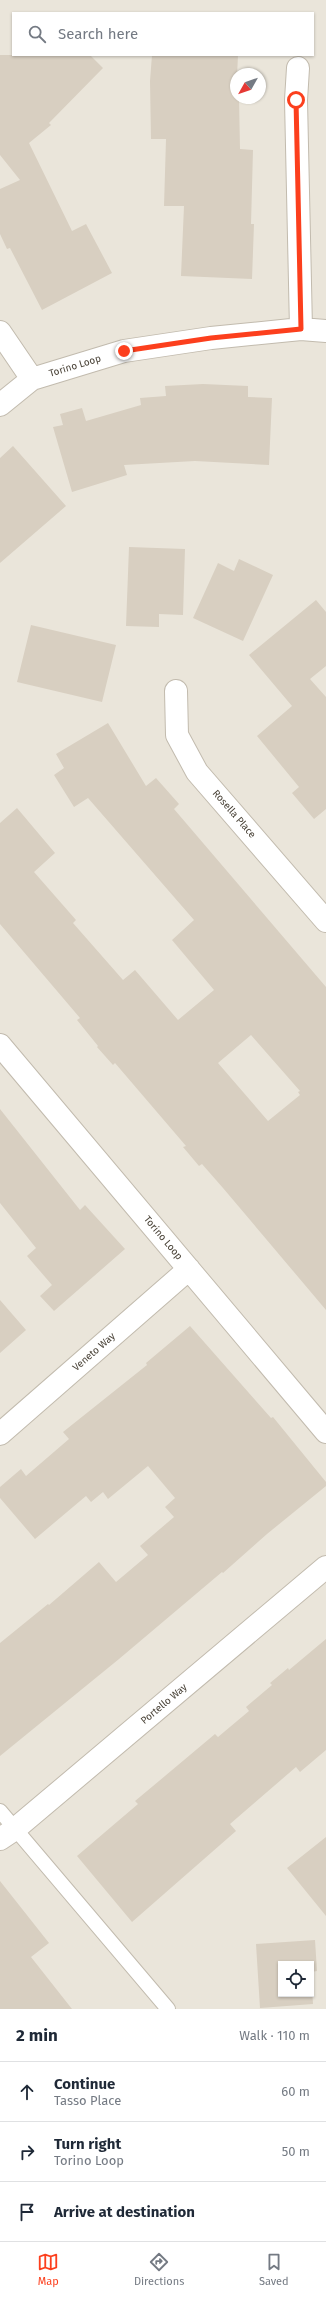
<!DOCTYPE html>
<html lang="en">
<head>
<meta charset="utf-8">
<style>
	body { margin:0; font-family:"Fira Sans",sans-serif; background:#f2f2f3; color:#1f2937 }
	.controls { position:absolute; right:12px; bottom:12px; display:grid; overflow:hidden; border-radius:0px; box-shadow:0 1px 3px #0004 }
	.controls button { width:36px; height:36px; display:grid; place-items:center; padding:0; border:0; border-bottom:1px solid #e0e1e3; background:#fff; color:#1f2937; font:20px sans-serif }
	.compass { position:absolute; left:230px; top:68px; width:36px; height:36px; border-radius:50%; background:#fff; box-shadow:0 1px 3px #0004; rotate:230deg }
	.stop { position:absolute; width:12px; height:12px; margin:-9px; border:3px solid #fc3f1d; border-radius:50%; background:#fff }
	.stop.end { background:#fc3f1d; border-color:#fff; box-shadow:0 1px 4px #0008 }
	.list { margin:0; padding:0; list-style:none }
	h2 { display:flex; justify-content:space-between; align-items:center; height:52px; margin:0; padding:0 16px; font-size:17px }
	h2 small { font-size:13px; font-weight:400; color:#747a83 }
	.list li { display:grid; grid-template-columns:26px 1fr auto; gap:12px; align-items:center; box-sizing:border-box; height:60px; padding:0 16px; border-top:1px solid #e0e1e3 }
	.list b { display:block; font-size:15px; white-space:nowrap }
	.list p { margin:0; font-size:13px; white-space:nowrap; color:#747a83 }
	.list em { font-size:13px; font-style:normal; color:#747a83 }
	.icon { flex:none; width:22px; height:22px; fill:none; stroke:currentColor; stroke-width:2; stroke-linecap:round; stroke-linejoin:round }
	.map { position:relative; flex:none; width:326px; height:2009px; overflow:hidden }
	.search { position:absolute; background:#fff; box-shadow:0 1px 3px #0004; left:12px; right:12px; top:12px; height:44px; display:flex; align-items:center; gap:10px; box-sizing:border-box; padding:0 14px; border-radius:0px; color:#747a83; font-size:15px }
	.sheet { height:232px; background:#fff }
	nav { display:flex; justify-content:space-around; align-items:center; box-sizing:border-box; height:56px; border-top:1px solid #e0e1e3; background:#fff; font-size:11px; color:#747a83 }
	nav a { display:grid; justify-items:center; gap:2px }
	nav .on { color:#fc3f1d }
	.map>svg:first-child { display:block }
</style>
</head>
<body>
<div class="map">
<svg width="326" height="2009" viewBox="0 0 326 2009">
	<rect width="100%" height="100%" fill="#f6f3ec"/>
	<path fill="#eae5da" fill-rule="evenodd" d="M0,0H326V2009H0ZM13,13H313V55H13ZM236,74H260V98H236ZM281,1964H311V1994H281Z"/>
	<path fill="#d8cfc1" fill-rule="evenodd" d="M0,55H90L103,68L49,123L51,125L29,143L72,231L86,224L112,273L42,310L10,248L7,249L0,234V189L20,180L0,155Z
		M152,55H238L236,98H239L240,149L253,150L251,224H254L252,279L181,276L184,206H164L166,139H151L150,81Z
		M203,384L248,386V397L272,398L269,465L195,461L124,465L127,475L72,492L53,427L63,425L60,414L82,408L86,421L141,405L140,398L166,396L165,386Z
		M13,446L66,506L0,563V458Z
		M129,547L185,549L183,615L159,614V627L126,626Z
		M239,559L273,575L243,641L193,618L218,563L234,571Z
		M316,600L326,612V666L310,679L326,697V809L314,819L292,793L299,787L257,736L292,706L249,655Z
		M31,625L116,645L102,702L17,682Z
		M108,723L146,786L156,778L179,804L174,809L326,987V1310L223,1188L202,1164L199,1166L183,1147L186,1146L115,1063L113,1065L97,1047L98,1046L77,1020L80,1018L0,924V823L17,808L55,853L34,872L76,920L73,923L123,980L135,970L178,1020L214,990L172,940L194,920L88,798L74,807L54,775L64,768L56,754ZM251,1035L300,1091L298,1092L300,1095L268,1121L218,1063Z
		M0,1109L80,1210L85,1205L125,1249L54,1311L40,1296L52,1285L27,1256L36,1248L0,1203Z
		M0,1300L26,1330L0,1353Z
		M190,1326L271,1418L273,1417L326,1482V1486L267,1534L223,1573L222,1572L119,1659L0,1756V1643L48,1604L49,1605L99,1562L116,1582L148,1555L140,1546L174,1517L165,1507L175,1498L148,1466L108,1499L103,1492L91,1502L86,1496L35,1539L0,1498V1487L21,1469L26,1476L69,1439L63,1432L147,1365L146,1363Z
		M326,1639V1750L300,1772L296,1767L230,1824L236,1831L132,1922L77,1856L138,1804L135,1801L159,1781L215,1734L218,1737L249,1711L246,1707L272,1685L270,1683L288,1668L289,1670Z
		M326,1837V1916L287,1868Z
		M0,1881L49,1943L31,1957L72,2009H0Z
		M315,1940L317,1971L311,1972L313,2004L260,2008L256,1944ZM281,1964H311V1994H281Z"/>
	<g fill="none" stroke-linecap="round" stroke-linejoin="round">
		<defs>
			<path id="service" d="M0,1811L168,2009"/>
			<path id="minor" d="M298,68L296,100L301,329
				M0,332L32,379
				M0,405L32,379L124,351L211,338L301,329L326,331
				M176,691L177,735L197,772L326,921
				M0,1045L326,1432
				M0,1434L189,1269
				M0,1839L15,1829L326,1567"/>
		</defs>
		<use href="#service" stroke="#c2bbae" stroke-width="16"/>
		<use href="#minor" stroke="#c2bbae" stroke-width="24"/>
		<use href="#service" stroke="#fff" stroke-width="14"/>
		<use href="#minor" stroke="#fff" stroke-width="22"/>
	</g>
	<g fill="none" stroke-linecap="round" stroke-linejoin="round">
		<path stroke="#fc3f1d" stroke-width="5" d="M124,351L211,338L301,329L296,100"/>
	</g>
	<g text-anchor="middle" dominant-baseline="central" stroke-width="3" stroke-linejoin="round" paint-order="stroke">
		<g font-size="10" fill="#4b4439" stroke="#fff">
			<text transform="translate(75 366) rotate(-17)">Torino Loop</text>
			<text transform="translate(234 814) rotate(49)">Rosella Place</text>
			<text transform="translate(163 1238) rotate(50)">Torino Loop</text>
			<text transform="translate(94 1352) rotate(-41)">Veneto Way</text>
			<text transform="translate(164 1704) rotate(-40)">Portello Way</text>
		</g>
	</g>
</svg>
<div class="controls">
<button><svg class="icon" aria-label="locate" viewBox="0 0 24 24"><circle cx="12" cy="12" r="6"/><path d="M12 2v4M12 18v4M2 12h4M18 12h4"/></svg></button>
</div>
<svg class="compass" viewBox="-18 -18 36 36"><path d="M0-13l5 13h-10z" fill="#e53935"/><path d="M0 13l5-13h-10z" fill="#747a83"/></svg>
<div class="stop" style="left:296px;top:100px"></div>
<div class="stop end" style="left:124px;top:351px"></div>
<div class="search"><svg class="icon" aria-label="search" viewBox="0 0 24 24"><circle cx="10" cy="10" r="6"/><path d="M15 15l6 6"/></svg>Search here</div>
</div>
<section class="sheet">
<h2>2 min<small>Walk · 110 m</small></h2>
<ul class="list">
<li><svg class="icon" aria-label="ahead" viewBox="0 0 24 24"><path d="M12 20V5M6 11l6-6 6 6"/></svg><div><b>Continue</b><p>Tasso Place</p></div><em>60 m</em></li>
<li><svg class="icon" aria-label="right" viewBox="0 0 24 24"><path d="M7 20v-9h11M14 6l5 5-5 5"/></svg><div><b>Turn right</b><p>Torino Loop</p></div><em>50 m</em></li>
<li><svg class="icon" aria-label="arrive" viewBox="0 0 24 24"><path d="M6 21V4h12l-3 4 3 4H6"/></svg><div><b>Arrive at destination</b></div></li>
</ul>
</section>
<nav>
<a class="on"><svg class="icon" aria-label="map" viewBox="0 0 24 24"><path d="M3 6l6-2 6 2 6-2v14l-6 2-6-2-6 2zM9 4v14M15 6v14"/></svg>Map</a>
<a><svg class="icon" aria-label="directions" viewBox="0 0 24 24"><path d="M12 3l9 9-9 9-9-9zM9 14v-3h6M13 9l2 2-2 2"/></svg>Directions</a>
<a><svg class="icon" aria-label="saved" viewBox="0 0 24 24"><path d="M7 4h10v16l-5-4-5 4z"/></svg>Saved</a>
</nav>
</body>
</html>
